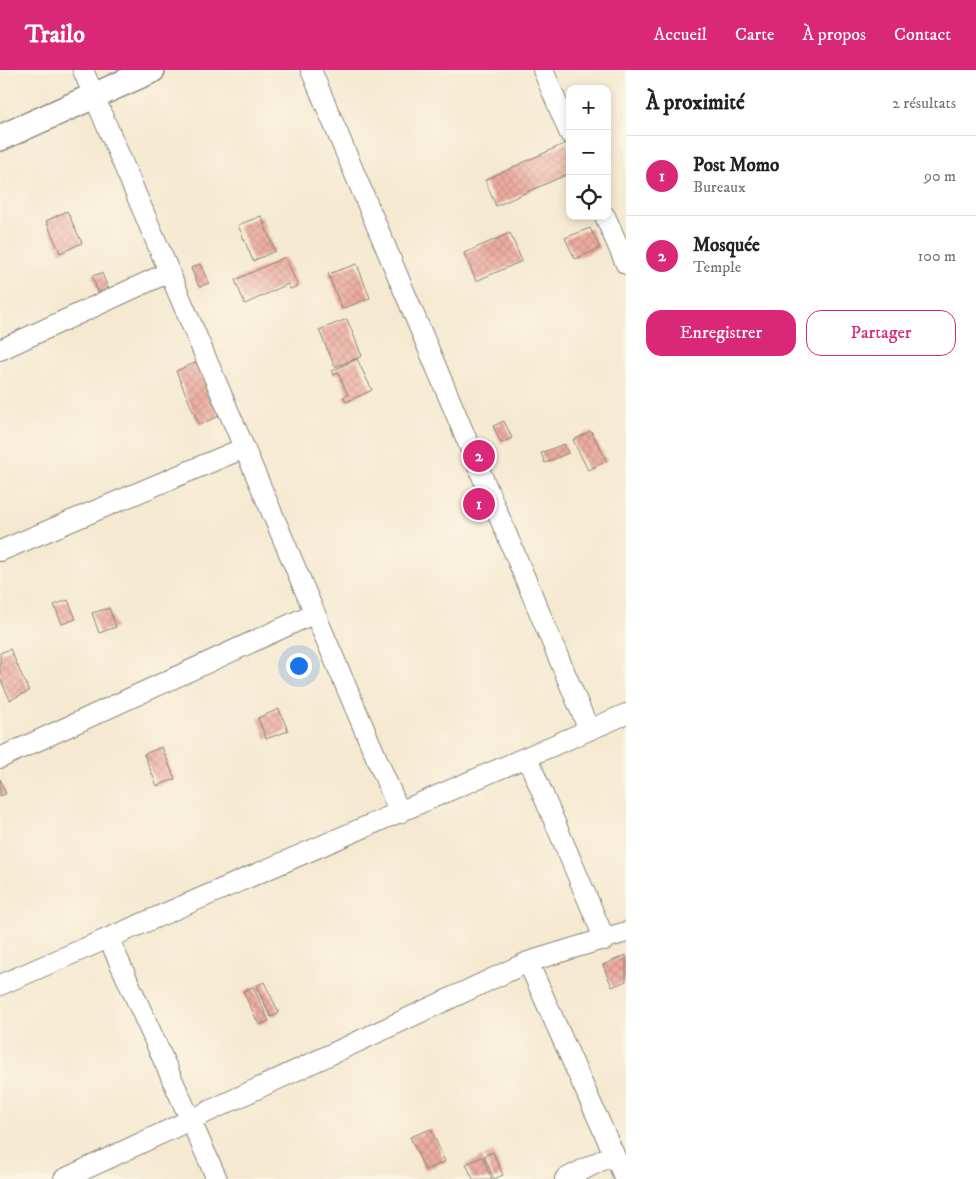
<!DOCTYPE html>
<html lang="fr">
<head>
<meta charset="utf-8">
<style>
	body { margin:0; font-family:"IM FELL DW Pica",serif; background:#f2f2f2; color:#222 }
	.controls { position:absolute; right:15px; top:15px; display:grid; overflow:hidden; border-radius:10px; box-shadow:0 2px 8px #0003 }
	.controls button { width:45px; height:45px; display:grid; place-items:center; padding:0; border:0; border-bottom:1px solid #e0e0e0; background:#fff; color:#222; font:25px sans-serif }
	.you { position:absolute; left:298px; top:595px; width:18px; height:18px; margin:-12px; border:4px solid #fff; border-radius:50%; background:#1a73e8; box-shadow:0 0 0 8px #1a73e833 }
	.badge { display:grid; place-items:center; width:32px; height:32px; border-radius:50%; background:#db2777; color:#fff; font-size:16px; font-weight:700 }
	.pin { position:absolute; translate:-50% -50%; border:2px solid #fff; box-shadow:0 1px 5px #0006 }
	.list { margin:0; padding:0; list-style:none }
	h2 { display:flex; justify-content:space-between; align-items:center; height:65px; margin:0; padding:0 20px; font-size:21px }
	h2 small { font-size:16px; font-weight:400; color:#767676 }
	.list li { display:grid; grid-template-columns:32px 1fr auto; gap:15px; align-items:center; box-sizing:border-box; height:80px; padding:0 20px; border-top:1px solid #e0e0e0 }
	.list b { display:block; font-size:19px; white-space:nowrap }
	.list p { margin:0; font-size:16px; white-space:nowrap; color:#767676 }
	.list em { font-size:16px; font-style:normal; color:#767676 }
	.actions { display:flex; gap:10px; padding:15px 20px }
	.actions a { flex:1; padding:11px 0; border:1px solid #db2777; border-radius:15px; text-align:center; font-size:18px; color:#db2777 }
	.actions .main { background:#db2777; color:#fff }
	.icon { flex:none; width:28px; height:28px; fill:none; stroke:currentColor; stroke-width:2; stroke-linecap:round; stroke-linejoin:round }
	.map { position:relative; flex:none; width:626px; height:1109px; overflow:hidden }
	header { display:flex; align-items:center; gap:30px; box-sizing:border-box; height:70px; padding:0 25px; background:#db2777; color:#fff }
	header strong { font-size:24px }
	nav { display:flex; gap:28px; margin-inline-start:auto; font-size:18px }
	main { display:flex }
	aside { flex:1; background:#fff }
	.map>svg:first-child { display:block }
</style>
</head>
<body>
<header>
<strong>Trailo</strong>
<nav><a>Accueil</a><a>Carte</a><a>À propos</a><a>Contact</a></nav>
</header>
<main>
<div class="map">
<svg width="626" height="1109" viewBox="0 0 626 1109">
	<defs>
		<pattern id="building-cross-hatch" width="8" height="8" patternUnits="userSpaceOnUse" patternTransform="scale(1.25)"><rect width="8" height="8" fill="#ecaca0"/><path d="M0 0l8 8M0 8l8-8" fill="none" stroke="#ca9389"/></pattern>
	</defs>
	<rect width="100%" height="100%" fill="#fcf5e5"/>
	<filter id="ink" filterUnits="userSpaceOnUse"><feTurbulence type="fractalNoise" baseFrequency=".02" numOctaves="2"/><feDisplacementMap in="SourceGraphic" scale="10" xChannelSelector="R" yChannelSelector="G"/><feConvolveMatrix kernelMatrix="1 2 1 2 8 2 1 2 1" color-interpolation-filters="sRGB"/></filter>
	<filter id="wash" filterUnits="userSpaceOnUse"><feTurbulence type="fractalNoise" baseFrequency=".0096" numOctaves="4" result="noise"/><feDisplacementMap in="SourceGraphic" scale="20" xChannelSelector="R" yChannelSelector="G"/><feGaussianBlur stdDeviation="1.12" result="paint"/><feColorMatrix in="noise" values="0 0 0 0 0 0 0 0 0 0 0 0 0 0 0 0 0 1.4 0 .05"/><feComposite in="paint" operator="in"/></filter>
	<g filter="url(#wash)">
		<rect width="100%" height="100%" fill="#f5e9d1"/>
		<g id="blocks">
			<path fill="url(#building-cross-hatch)" d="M566,73L570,81V103L496,136L485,110Z
				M67,141L82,173L60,183L46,151Z
				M261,146L275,181L253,191L238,155Z
				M590,158L600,178L575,189L565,168Z
				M510,163L522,191L476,211L464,183Z
				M285,187L298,216L290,219L288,214L245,234L235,210Z
				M200,194L209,213L199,217L191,198Z
				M357,194L370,228L342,239L328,204Z
				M102,203L108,219L98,222L92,206Z
				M347,249L362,286L335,297L319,260Z
				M357,289L372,320L346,332L343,327L348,325L338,303L334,305L332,301Z
				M197,292L219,346L199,355L176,301Z
				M504,351L512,368L501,373L493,356Z
				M591,361L607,391L588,400L573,370Z
				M564,374L568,383L545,393L541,383Z
				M68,530L76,549L62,554L54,535Z
				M109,538L116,557L99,563L92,543Z
				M10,579L29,621L10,630L0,608V583Z
				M279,639L288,661L266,669L258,648Z
				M162,677L175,709L157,716L144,684Z
				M0,709L6,724L0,726Z
				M626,885V911L612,917L603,895Z
				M264,912L279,943L271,947L256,916Z
				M253,917L269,951L259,955L243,921Z
				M431,1059L445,1092L425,1100L410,1067Z
				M493,1082L503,1105L494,1109L484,1086Z
				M482,1087L492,1109H473L466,1094Z"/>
		</g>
	</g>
	<g filter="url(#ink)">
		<use href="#blocks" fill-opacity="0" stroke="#888276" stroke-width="1"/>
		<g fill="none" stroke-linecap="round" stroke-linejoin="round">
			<defs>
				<path id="minor" d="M83,0L400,743
					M311,0L589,660
					M543,0L570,64
					M605,146L626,194
					M0,280L169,202
					M0,481L244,378
					M527,687L605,870
					M0,688L315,543
					M109,869L217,1109
					M528,892L625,1109
					M0,915L626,644
					M64,1109L528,892L626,862
					M565,1109L614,1084"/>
				<path id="tertiary" d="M0,68L152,0"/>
			</defs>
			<use href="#minor" stroke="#888276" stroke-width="22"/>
			<use href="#tertiary" stroke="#888276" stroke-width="28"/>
			<use href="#minor" stroke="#fff" stroke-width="20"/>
			<use href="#tertiary" stroke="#fff" stroke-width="25"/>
		</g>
	</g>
</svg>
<div class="controls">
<button>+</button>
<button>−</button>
<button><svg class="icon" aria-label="locate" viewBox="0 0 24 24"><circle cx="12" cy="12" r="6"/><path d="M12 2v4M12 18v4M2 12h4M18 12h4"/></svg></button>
</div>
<div class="you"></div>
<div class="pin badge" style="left:479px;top:434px">1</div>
<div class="pin badge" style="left:479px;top:386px">2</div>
</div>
<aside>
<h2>À proximité<small>2 résultats</small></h2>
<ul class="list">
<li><span class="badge">1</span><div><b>Post Momo</b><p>Bureaux</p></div><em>90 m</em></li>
<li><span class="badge">2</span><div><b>Mosquée</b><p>Temple</p></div><em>100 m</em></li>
</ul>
<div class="actions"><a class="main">Enregistrer</a><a>Partager</a></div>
</aside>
</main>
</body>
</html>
